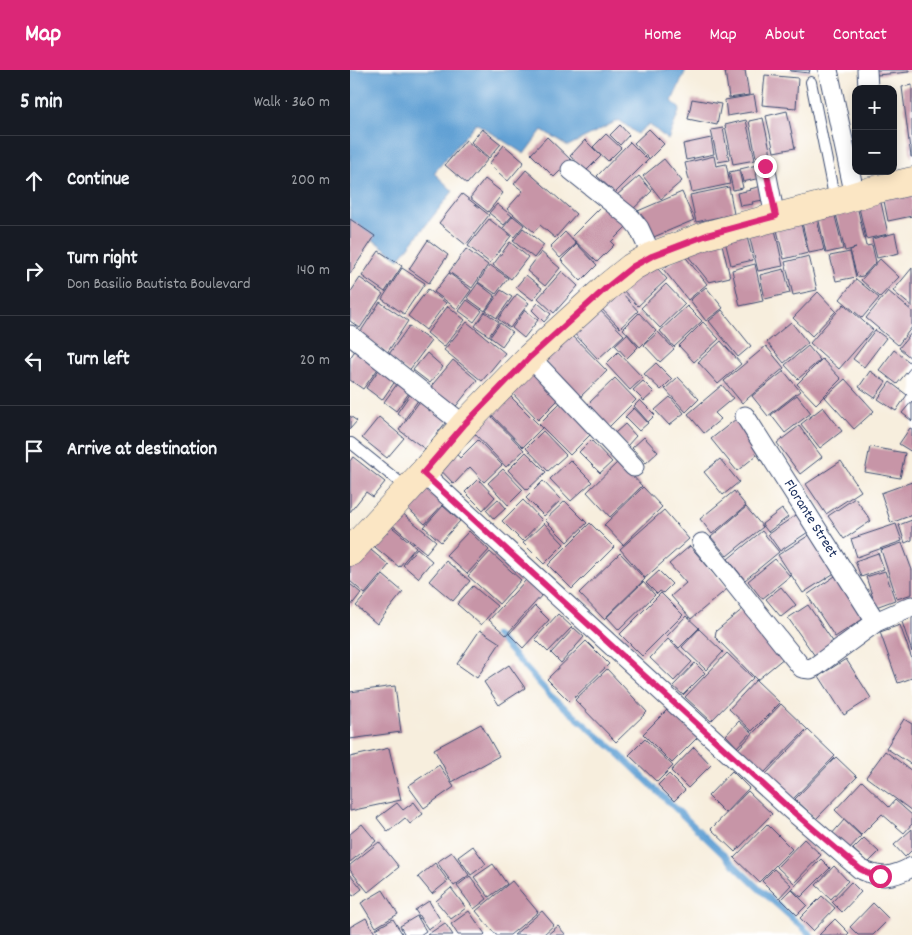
<!DOCTYPE html>
<html lang="en">
<head>
<meta charset="utf-8">
<style>
	body { margin:0; font-family:Dekko,sans-serif; background:#20242c; color:#f1f3f6 }
	.controls { position:absolute; right:15px; top:15px; display:grid; overflow:hidden; border-radius:10px; box-shadow:0 2px 12px #0003 }
	.controls button { width:45px; height:45px; display:grid; place-items:center; padding:0; border:0; border-bottom:1px solid #363941; background:#171b24; color:#f1f3f6; font:25px sans-serif }
	.stop { position:absolute; width:15px; height:15px; margin:-11px; border:4px solid #db2777; border-radius:50%; background:#fff }
	.stop.end { background:#db2777; border-color:#fff; box-shadow:0 1px 5px #0008 }
	.list { margin:0; padding:0; list-style:none }
	h2 { display:flex; justify-content:space-between; align-items:center; height:65px; margin:0; padding:0 20px; font-size:21px }
	h2 small { font-size:16px; font-weight:400; color:#9ea1a6 }
	.list li { display:grid; grid-template-columns:32px 1fr auto; gap:15px; align-items:center; box-sizing:border-box; height:90px; padding:0 20px; border-top:1px solid #363941 }
	.list b { display:block; font-size:19px; white-space:nowrap }
	.list p { margin:0; font-size:16px; white-space:nowrap; color:#9ea1a6 }
	.list em { font-size:16px; font-style:normal; color:#9ea1a6 }
	.icon { flex:none; width:28px; height:28px; fill:none; stroke:currentColor; stroke-width:2; stroke-linecap:round; stroke-linejoin:round }
	.map { position:relative; flex:none; width:562px; height:865px; overflow:hidden }
	header { display:flex; align-items:center; gap:30px; box-sizing:border-box; height:70px; padding:0 25px; background:#db2777; color:#fff }
	header strong { font-size:24px }
	nav { display:flex; gap:28px; margin-inline-start:auto; font-size:18px }
	main { display:flex }
	aside { flex:1; background:#171b24 }
	.map>svg:first-child { display:block }
</style>
</head>
<body>
<header>
<strong>Map</strong>
<nav><a>Home</a><a>Map</a><a>About</a><a>Contact</a></nav>
</header>
<main>
<aside>
<h2>5 min<small>Walk · 360 m</small></h2>
<ul class="list">
<li><svg class="icon" aria-label="ahead" viewBox="0 0 24 24"><path d="M12 20V5M6 11l6-6 6 6"/></svg><div><b>Continue</b></div><em>200 m</em></li>
<li><svg class="icon" aria-label="right" viewBox="0 0 24 24"><path d="M7 20v-9h11M14 6l5 5-5 5"/></svg><div><b>Turn right</b><p>Don Basilio Bautista Boulevard</p></div><em>140 m</em></li>
<li><svg class="icon" aria-label="left" viewBox="0 0 24 24"><path d="M17 20v-9H6M10 6l-5 5 5 5"/></svg><div><b>Turn left</b></div><em>20 m</em></li>
<li><svg class="icon" aria-label="arrive" viewBox="0 0 24 24"><path d="M6 21V4h12l-3 4 3 4H6"/></svg><div><b>Arrive at destination</b></div></li>
</ul>
</aside>
<div class="map">
<svg width="562" height="865" viewBox="0 0 562 865">
	<rect width="100%" height="100%" fill="#fff"/>
	<filter id="ink" filterUnits="userSpaceOnUse"><feTurbulence type="fractalNoise" baseFrequency=".02" numOctaves="2"/><feDisplacementMap in="SourceGraphic" scale="10" xChannelSelector="R" yChannelSelector="G"/><feConvolveMatrix kernelMatrix="1 2 1 2 8 2 1 2 1" color-interpolation-filters="sRGB"/></filter>
	<filter id="wash" filterUnits="userSpaceOnUse"><feTurbulence type="fractalNoise" baseFrequency=".0096" numOctaves="4" result="noise"/><feDisplacementMap in="SourceGraphic" scale="20" xChannelSelector="R" yChannelSelector="G"/><feGaussianBlur stdDeviation="1.12" result="paint"/><feColorMatrix in="noise" values="0 0 0 0 0 0 0 0 0 0 0 0 0 0 0 0 0 1.4 0 .05"/><feComposite in="paint" operator="in"/></filter>
	<g filter="url(#wash)">
		<rect width="100%" height="100%" fill="#f7eedd"/>
		<path fill="#62a1d4" stroke="#3e6899" d="M0,0H336L322,31L330,39L318,70L299,54L287,64L269,50L218,76L192,60L174,84L126,53L84,103L103,121L49,189L0,153Z"/>
		<g fill="none" stroke-linecap="round" stroke-linejoin="round">
			<path stroke="#62a1d4" stroke-width="6" d="M146,565L200,625L268,683L407,817L461,865"/>
		</g>
		<g id="blocks">
			<path fill="#c795a7" d="M380,0H395L399,25L379,28L375,1Z
				M440,0H460L459,3L440,1Z
				M526,0H559V2L527,5Z
				M415,5L448,8L446,38L412,35Z
				M562,15V87H561L552,17Z
				M404,25L407,41L377,46L375,30Z
				M342,29L371,34L367,55L338,49Z
				M437,41L445,78L424,82L416,46Z
				M413,48L421,84L406,87L399,51Z
				M396,50L405,90L383,94L375,55Z
				M270,55L279,65L270,75L260,65Z
				M373,58L379,90L368,92L361,60Z
				M132,59L151,74L139,88L121,72Z
				M299,59L314,74L299,89L284,73Z
				M256,64L271,78L258,91L243,77Z
				M197,67L221,90L204,107L181,84Z
				M361,68L364,84L336,90L333,74Z
				M116,70L138,89L117,114L95,95Z
				M235,70L251,86L236,101L220,86Z
				M280,72L298,90L265,123L247,106Z
				M154,75L174,92L158,111L139,94Z
				M364,86L366,96L376,94L380,114L342,122L335,93Z
				M314,89L332,111L311,129L293,106Z
				M411,94L414,107L393,112L390,99Z
				M176,100L226,144L205,168L190,155L184,162L157,139L173,121L164,114Z
				M389,100L393,118L383,120L379,102Z
				M289,106L302,121L281,141L267,125Z
				M135,109L153,123L138,142L120,128Z
				M416,115L419,129L402,132L403,134L390,136L387,123L401,120L400,119Z
				M379,117L384,144L346,152L340,125Z
				M562,120V146L538,151L533,126Z
				M332,122L344,150L299,169L288,141Z
				M112,124L139,145L116,175L89,153Z
				M530,128L538,164L516,169L508,133Z
				M506,131L516,176L522,175L526,192L513,206L507,207L500,180L506,178L495,181L484,136Z
				M256,132L279,154L261,172L264,175L247,192L221,167Z
				M147,134L162,146L154,155L139,143Z
				M483,138L493,179L476,183L467,142Z
				M466,145L474,180L459,183L451,148Z
				M163,146L174,155L164,167L153,158Z
				M0,149L25,166L0,204Z
				M139,149L161,166L140,193L118,176Z
				M451,154L458,183L434,189L427,160Z
				M424,155L433,196L408,201L398,161Z
				M173,158L194,175L184,188L163,171Z
				M215,162L226,174L210,188L200,177Z
				M396,163L403,190L381,195L374,167Z
				M545,163L549,183L527,188L522,169Z
				M78,170L98,185L79,213L59,199Z
				M371,170L380,207L359,212L334,181Z
				M160,172L178,187L161,209L143,195Z
				M227,174L247,195L231,211L211,190Z
				M116,179L138,195L122,218L99,202Z
				M29,181L52,196L35,222L12,206Z
				M191,182L210,198L195,216L177,201Z
				M500,182L506,207L486,211L480,186Z
				M333,184L357,214L338,230L313,199Z
				M459,186L467,220L443,225L435,192Z
				M299,189L317,209L288,236L270,217Z
				M530,189L549,207L530,227L511,210Z
				M405,194L413,231L390,236L382,200Z
				M140,195L158,208L146,224L128,212Z
				M52,198L75,213L54,244L32,229Z
				M562,198V237L543,221Z
				M434,199L440,223L415,229L410,205Z
				M212,201L228,216L204,243L188,228Z
				M99,203L121,220L107,239L84,222Z
				M176,205L192,218L183,230L166,217Z
				M10,208L33,224L10,258L0,251V223Z
				M506,209L529,228L512,248L490,229Z
				M128,213L145,226L135,241L117,228Z
				M316,214L335,234L310,258L291,238Z
				M266,216L288,241L270,258L247,234Z
				M356,217L373,238L356,251L340,230Z
				M78,219L96,233L76,260L58,246Z
				M151,220L162,227L147,248L136,241Z
				M538,221L562,241V257L548,275L516,248Z
				M468,222L486,241L462,266L443,248Z
				M167,224L179,233L160,258L148,249Z
				M117,230L132,241L124,252L109,241Z
				M30,232L58,251L37,283L9,264Z
				M188,233L201,244L194,252L182,240Z
				M244,234L274,265L248,289L219,258Z
				M494,234L523,260L489,299L460,273Z
				M98,236L115,250L94,277L77,263Z
				M337,236L352,251L324,277L310,261Z
				M175,240L188,250L174,268L162,258Z
				M372,240L401,276L388,287L359,251Z
				M135,242L149,252L139,266L125,256Z
				M289,243L306,261L290,277L273,259Z
				M117,252L155,283L132,311L94,280Z
				M353,252L369,269L344,292L329,276Z
				M441,252L458,273L434,293L417,272Z
				M150,253L162,262L152,276L140,267Z
				M59,256L81,271L58,302L37,287Z
				M217,260L257,301L229,328L190,287Z
				M525,260L536,268L514,297L503,289Z
				M308,262L324,279L310,292L294,275Z
				M562,262V289L549,278Z
				M277,264L288,277L277,288L265,275Z
				M371,271L391,294L368,314L348,292Z
				M416,276L434,298L392,333L374,311Z
				M458,276L470,290L448,309L435,295Z
				M6,279L30,296L13,319L0,310V288Z
				M544,280L562,294V296L547,314L529,300Z
				M268,282L293,308L280,320L256,294Z
				M77,283L93,297L80,313L63,300Z
				M472,289L491,309L466,334L447,314Z
				M103,290L127,310L103,340L78,320Z
				M306,293L322,309L311,320L294,304Z
				M180,297L210,328L188,350L158,319Z
				M30,298L46,310L32,330L16,318Z
				M434,301L450,321L418,346L402,326Z
				M520,301L536,312L525,328L509,317Z
				M328,307L349,329L336,342L315,319Z
				M265,308L286,330L259,357L238,334Z
				M495,309L524,341L504,359L475,327Z
				M50,310L62,319L46,341L34,332Z
				M293,311L304,322L294,331L283,320Z
				M540,312L557,325L546,341L528,329Z
				M372,315L383,328L365,343L371,349L354,363L338,344Z
				M152,318L192,358L173,377L133,336Z
				M63,320L71,326L55,349L47,343Z
				M447,325L461,343L435,363L421,345Z
				M320,327L334,343L319,355L305,340Z
				M72,328L99,348L75,379L49,360Z
				M213,330L244,361L220,385L189,354Z
				M290,330L305,345L298,352L284,336Z
				M562,331V351L552,343Z
				M473,337L492,361L470,378L451,354Z
				M284,338L298,353L289,361L275,347Z
				M0,346L7,351L0,359Z
				M141,346L174,380L156,397L124,363Z
				M29,347L54,368L37,388L12,368Z
				M386,349L412,381L387,401L361,369Z
				M275,354L286,366L277,376L265,363Z
				M449,356L472,387L450,404L427,373Z
				M560,358L562,359V382L549,374Z
				M193,361L216,385L198,401L176,378Z
				M294,367L308,382L296,393L282,378Z
				M128,370L152,395L134,412L120,397L104,414L84,393L100,377L110,388Z
				M241,370L262,392L250,403L229,382Z
				M520,377L555,383L550,408L515,402Z
				M176,382L196,402L177,420L158,400Z
				M3,387L35,412L23,427L16,422L0,442V391Z
				M370,389L389,412L373,425L354,402Z
				M220,390L242,412L221,431L200,409Z
				M269,391L292,416L260,447L237,422Z
				M491,391L511,421L476,444L456,414Z
				M153,399L173,420L158,435L138,413Z
				M128,409L145,427L133,440L115,422Z
				M193,411L211,430L194,446L176,428Z
				M562,412V445L541,453L531,423Z
				M71,413L93,434L75,454L52,433Z
				M293,417L312,437L273,475L254,455Z
				M384,421L396,436L362,464L350,449Z
				M505,428L521,451L494,469L478,446Z
				M148,429L156,438L144,449L136,440Z
				M173,430L192,450L172,471L152,451Z
				M215,431L237,453L217,472L195,450Z
				M93,436L110,451L91,472L74,457Z
				M396,437L413,457L377,486L361,467Z
				M432,439L438,447L418,462L412,454Z
				M314,440L339,469L295,508L270,479Z
				M51,442L86,471L76,483L41,454Z
				M449,443L461,460L430,481L418,464Z
				M562,450V470L555,473L549,455Z
				M37,453L66,477L49,497L20,473Z
				M194,453L214,474L194,494L173,473Z
				M240,453L264,477L222,519L198,495Z
				M546,454L552,471L507,487L501,469Z
				M119,461L139,480L117,504L96,485Z
				M412,461L429,482L395,510L378,489Z
				M461,464L486,502L453,523L428,485Z
				M552,473L562,500V524L547,529L531,480Z
				M16,476L39,495L15,524L0,511V495Z
				M340,476L377,519L341,549L321,526L336,513L319,494Z
				M67,478L82,491L68,508L53,495Z
				M140,482L171,510L149,534L118,506Z
				M270,483L295,509L254,549L229,523Z
				M528,483L534,499L511,507L505,491Z
				M425,489L440,506L412,529L398,511Z
				M96,491L120,511L103,531L79,511Z
				M309,501L322,514L313,523L310,521L307,524L296,513Z
				M535,501L545,530L526,537L516,507Z
				M488,504L516,547L485,567L457,525Z
				M33,505L53,522L27,554L6,536Z
				M176,510L192,525L156,565L139,550Z
				M293,512L305,525L269,560L257,547Z
				M0,514L11,523L0,537Z
				M123,516L147,536L131,555L107,534Z
				M431,517L446,535L431,547L416,529Z
				M311,523L333,545L292,586L270,564Z
				M458,535L484,573L465,586L438,548Z
				M185,536L199,550L173,578L159,564Z
				M394,538L435,587L407,610L365,567L366,561Z
				M208,544L222,557L198,582L185,569Z
				M562,545V582L551,549Z
				M336,546L349,558L329,578L317,566Z
				M550,555L562,589V608L548,613L530,562Z
				M224,558L234,567L211,593L201,583Z
				M349,559L373,582L356,600L332,577Z
				M130,560L150,573L127,608L107,594Z
				M318,569L342,592L324,611L300,588Z
				M236,571L259,594L220,632L197,609Z
				M377,583L403,608L361,651L335,627Z
				M496,589L521,628L494,645L469,606Z
				M345,593L355,603L333,625L323,616Z
				M159,595L175,618L149,635L134,612Z
				M257,599L297,642L266,672L225,630Z
				M406,610L430,633L402,661L379,639Z
				M45,616L51,662L0,669V622Z
				M431,634L457,659L412,705L386,681Z
				M318,639L348,667L322,693L293,664Z
				M554,649L562,654V695L536,678Z
				M389,651L401,662L387,677L376,665Z
				M131,654L149,686L102,712L84,679Z
				M458,660L485,686L440,732L413,707Z
				M295,669L323,696L307,712L279,685Z
				M344,677L361,695L338,718L321,701Z
				M39,678L51,730L0,741V687Z
				M535,681L562,701V741L516,707Z
				M486,687L507,707L466,749L445,729Z
				M89,695L104,717L74,738L58,716Z
				M382,701L399,718L375,743L358,726Z
				M319,704L335,720L324,731L308,715Z
				M512,711L539,737L545,730L562,745V754L554,763L532,744L511,765L485,740Z
				M398,721L422,744L385,782L361,759Z
				M64,732L73,744L60,754L55,748L38,762L27,748L47,733L53,740Z
				M494,750L511,766L497,781L481,765Z
				M12,754L26,771L0,792V764Z
				M417,754L442,779L409,812L384,788Z
				M562,759V780L555,787L544,775Z
				M514,768L529,782L518,793L503,779Z
				M454,769L471,785L444,813L427,797Z
				M29,772L49,797L18,822L0,800V795Z
				M123,776L136,794L121,805L108,787Z
				M102,782L119,805L104,816L87,792Z
				M471,789L480,798L451,827L442,819Z
				M85,793L98,811L82,824L68,807Z
				M143,794L157,814L139,827L124,807Z
				M484,796L498,811L481,829L466,815Z
				M424,799L441,815L429,828L412,811Z
				M0,804L12,819L3,826L0,822Z
				M120,806L137,829L124,839L107,816Z
				M162,811L188,842L160,865H146L126,841Z
				M501,812L511,822L492,842L482,832Z
				M101,818L116,838L101,849L86,831Z
				M441,819L457,835L447,845L431,829Z
				M33,820L48,844L26,857L11,833Z
				M472,826L485,838L463,861L450,848Z
				M79,831L91,851L78,859L65,840Z
				M523,833L539,849L523,865H508L500,857Z
				M119,841L135,864L134,865H108L101,854Z
				M192,841L204,855L193,865H164Z
				M67,846L76,861L70,865H55L50,856Z
				M16,848L26,865H0V857Z
				M43,849L53,865H30L26,859Z
				M485,849L499,863L497,865H469Z
				M95,853L103,865H77Z
				M208,856L216,865H197Z"/>
		</g>
	</g>
	<g filter="url(#ink)">
		<use href="#blocks" fill-opacity="0" stroke="#3c4c71" stroke-width="1"/>
		<g fill="none" stroke-linecap="round" stroke-linejoin="round">
			<defs>
				<path id="lane" d="M461,12L485,131
					M1,373L57,418"/>
				<path id="street" d="M478,0L505,126
					M517,0L518,19
					M415,96L425,147
					M221,100L281,148L289,158L302,186
					M0,265L114,355
					M180,287L284,397
					M395,346L526,552
					M73,403L440,739L510,799C531,809 541,808 562,797
					M352,473L452,598L460,599L466,596L526,552L562,536"/>
				<path id="secondary" d="M0,482L73,403L114,355L180,287L256,218L282,197L302,186L357,165L485,132L524,120L562,111"/>
			</defs>
			<use href="#lane" stroke="#3c4c71" stroke-width="12"/>
			<use href="#street" stroke="#3c4c71" stroke-width="21"/>
			<use href="#secondary" stroke="#3c4c71" stroke-width="29"/>
			<use href="#lane" stroke="#fff" stroke-width="10"/>
			<use href="#street" stroke="#fff" stroke-width="19"/>
			<use href="#secondary" stroke="#fbe6c4" stroke-width="28"/>
		</g>
	</g>
	<g fill="none" stroke-linecap="round" stroke-linejoin="round" filter="url(#ink)">
		<path stroke="#db2777" stroke-width="6" d="M415,96L426,146L357,165L302,186L282,197L256,218L180,287L114,355L73,403L440,739L510,799L520,804L530,806"/>
	</g>
	<g text-anchor="middle" dominant-baseline="central" stroke-width="4" stroke-linejoin="round" paint-order="stroke">
		<g font-size="15" fill="#1b2f5e" stroke="#fff">
			<text transform="translate(460 449) rotate(58)">Florante Street</text>
		</g>
	</g>
</svg>
<div class="controls">
<button>+</button>
<button>−</button>
</div>
<div class="stop" style="left:530px;top:806px"></div>
<div class="stop end" style="left:415px;top:96px"></div>
</div>
</main>
</body>
</html>
